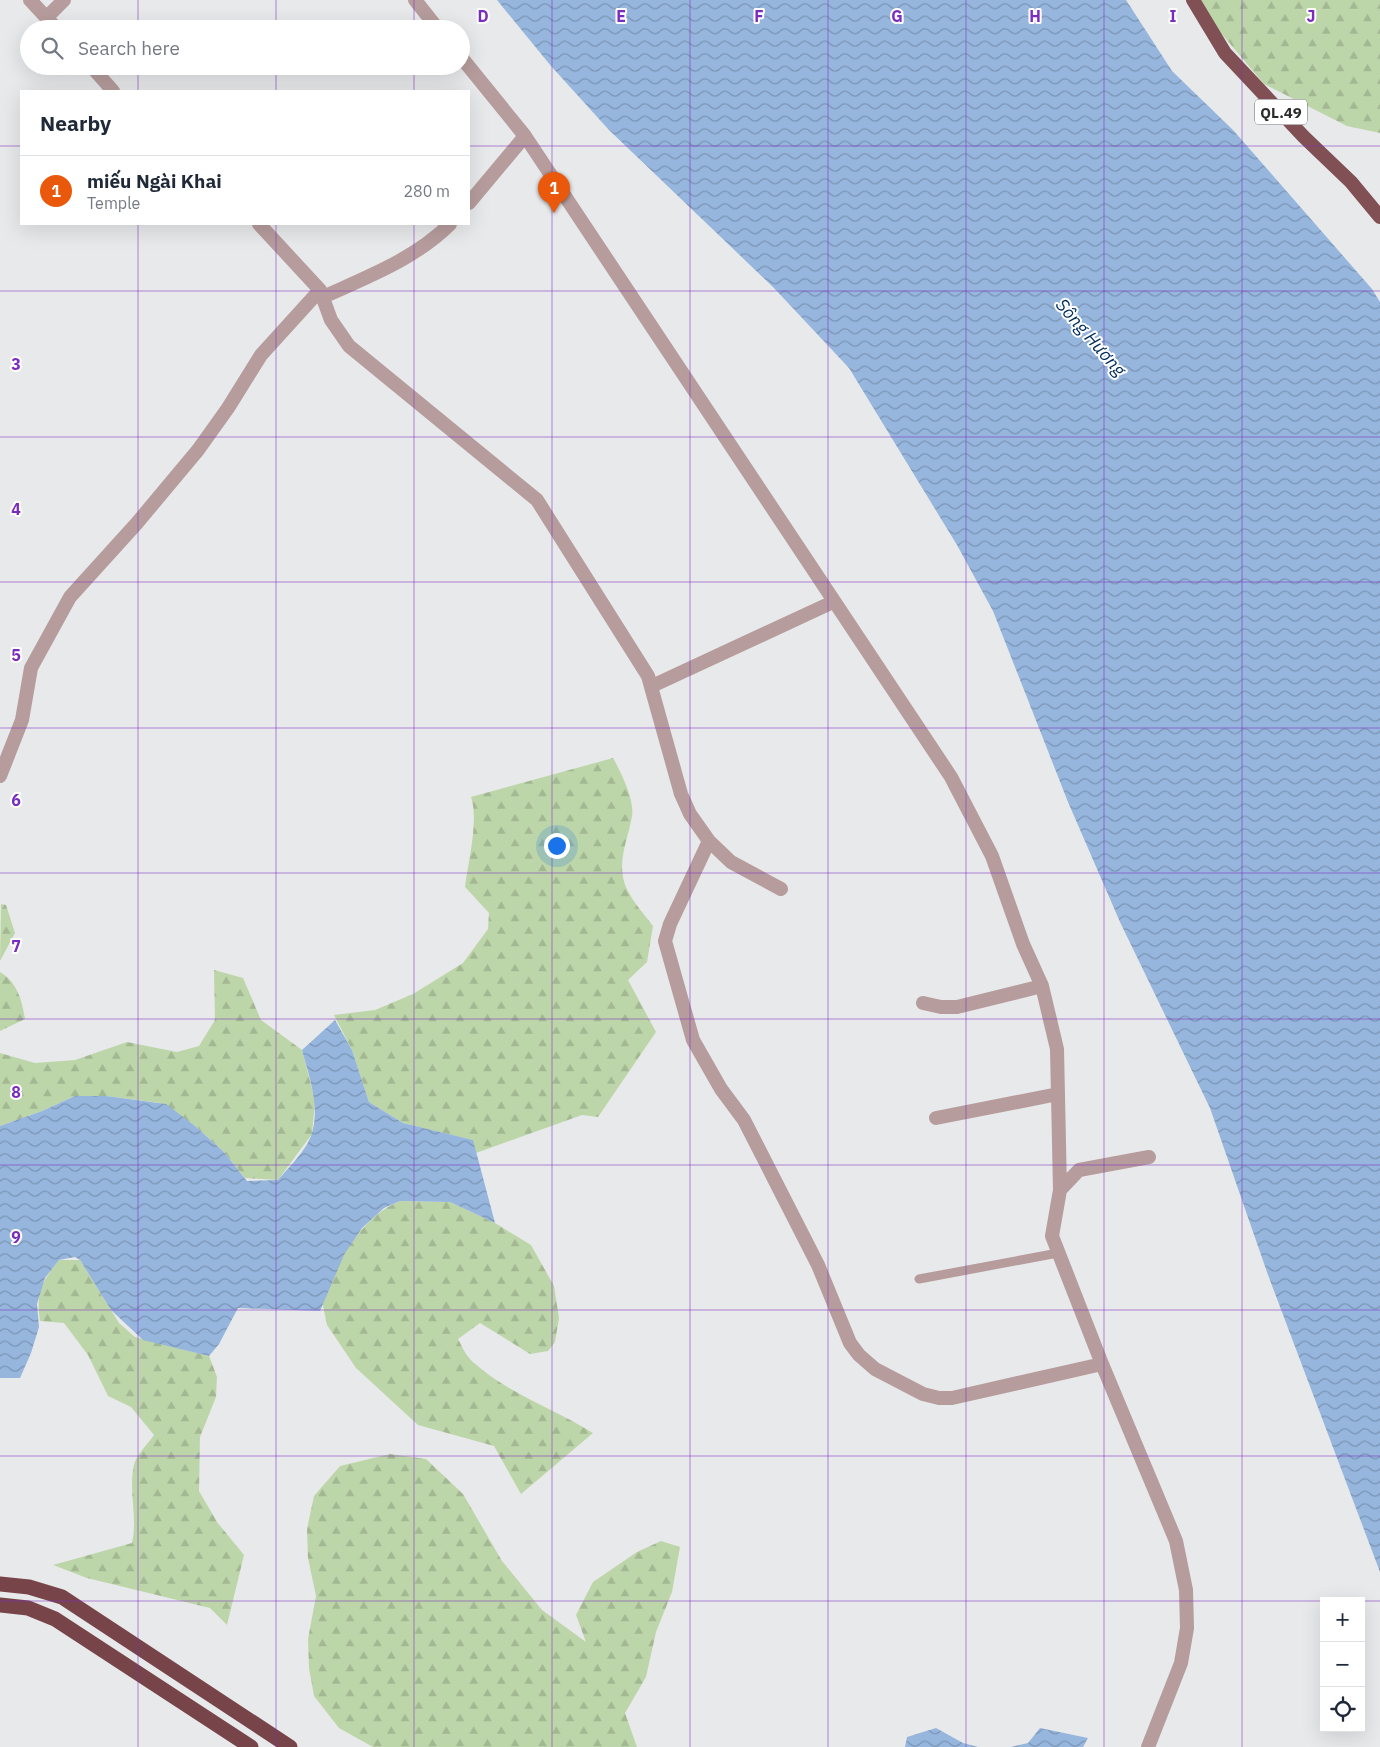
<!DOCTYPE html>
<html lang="en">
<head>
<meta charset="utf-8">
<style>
	body { margin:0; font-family:"IBM Plex Sans",sans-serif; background:#f6f6f7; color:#1f2937 }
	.controls { position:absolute; right:15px; bottom:15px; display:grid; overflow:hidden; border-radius:0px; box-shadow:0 5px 20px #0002 }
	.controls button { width:45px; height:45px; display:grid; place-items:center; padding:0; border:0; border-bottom:1px solid #e0e1e3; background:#fff; color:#1f2937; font:25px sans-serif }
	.you { position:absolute; left:556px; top:845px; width:18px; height:18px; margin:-12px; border:4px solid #fff; border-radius:50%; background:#1a73e8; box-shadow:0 0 0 8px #1a73e833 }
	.badge { display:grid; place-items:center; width:32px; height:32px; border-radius:50%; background:#ea580c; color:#fff; font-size:16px; font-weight:700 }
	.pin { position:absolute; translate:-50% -41px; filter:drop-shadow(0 1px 2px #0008) }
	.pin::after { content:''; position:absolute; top:26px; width:18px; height:15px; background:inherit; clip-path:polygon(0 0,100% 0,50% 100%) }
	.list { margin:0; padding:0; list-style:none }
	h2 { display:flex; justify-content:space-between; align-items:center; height:65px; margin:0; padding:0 20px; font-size:21px }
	h2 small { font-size:16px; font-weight:400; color:#747a83 }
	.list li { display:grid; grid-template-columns:32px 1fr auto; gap:15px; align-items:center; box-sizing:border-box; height:70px; padding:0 20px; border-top:1px solid #e0e1e3 }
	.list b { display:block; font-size:19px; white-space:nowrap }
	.list p { margin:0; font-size:16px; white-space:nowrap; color:#747a83 }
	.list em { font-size:16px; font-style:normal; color:#747a83 }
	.icon { flex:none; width:28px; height:28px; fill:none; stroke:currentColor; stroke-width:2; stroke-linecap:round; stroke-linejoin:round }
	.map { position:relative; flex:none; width:1380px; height:1747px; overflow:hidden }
	.search { position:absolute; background:#fff; box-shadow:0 5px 20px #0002; left:20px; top:20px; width:450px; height:55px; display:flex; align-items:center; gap:12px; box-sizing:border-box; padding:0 18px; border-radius:28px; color:#747a83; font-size:19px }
	.panel { position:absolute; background:#fff; box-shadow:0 5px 20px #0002; left:20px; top:90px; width:450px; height:135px; border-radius:0px }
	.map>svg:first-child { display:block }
</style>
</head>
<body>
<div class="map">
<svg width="1380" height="1747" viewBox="0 0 1380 1747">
	<defs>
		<pattern id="forest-firs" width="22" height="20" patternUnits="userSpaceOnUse" patternTransform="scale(1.25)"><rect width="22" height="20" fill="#bdd6a9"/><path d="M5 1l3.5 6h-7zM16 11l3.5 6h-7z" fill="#a3b892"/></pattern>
		<pattern id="water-waves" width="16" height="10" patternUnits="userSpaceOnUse" patternTransform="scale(1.25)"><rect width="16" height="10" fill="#96b6de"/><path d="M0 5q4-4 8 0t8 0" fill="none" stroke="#7b94b4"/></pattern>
	</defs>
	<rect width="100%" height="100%" fill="#e8e9ea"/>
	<path fill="url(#forest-firs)" d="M1193,0H1380V133L1347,126L1264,84Z
		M613,758C621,772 635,801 632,816C629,835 619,856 623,877C626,895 642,911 653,926L647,962L628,980L656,1032L598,1117L582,1115L476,1153L472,1140L403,1123L369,1102L352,1050L334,1015L375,1010L413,994L463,963L488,929L489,913L465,887C468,862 479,821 471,797Z
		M1,904L6,905L15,933L0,961Z
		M214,970L243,978L261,1020L302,1050L315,1101L312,1134L278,1180L245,1178L224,1152L195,1126L160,1103L106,1096H75L42,1111L0,1126V1053L35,1063L75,1060L127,1042L177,1052L199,1046L215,1020Z
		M0,972C17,982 22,1000 25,1019L0,1031Z
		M400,1201L450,1202L495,1223L531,1245L554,1286L559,1318L555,1342L548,1351L530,1354L480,1323L458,1339C462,1347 467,1357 473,1362C507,1393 554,1409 593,1433L521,1494L494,1446L418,1425L356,1368L327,1325L321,1296C342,1259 359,1218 400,1201Z
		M59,1260H80L119,1323L135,1337L209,1356L217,1377L216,1397L200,1437L199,1491L217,1522L244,1555L227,1625L210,1608L87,1578L53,1565L132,1543C138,1517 128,1491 134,1465C136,1455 148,1444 154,1435L131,1407L108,1396L88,1355L64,1323L40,1321C36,1292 41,1283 59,1260Z
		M390,1454L426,1459L463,1494L502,1561L542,1610L586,1642L576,1615L593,1582L637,1552L661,1541L680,1547L672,1592L656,1632L646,1677L625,1713L637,1747H373L339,1728L314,1696L309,1668L308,1639L316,1596L308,1558L307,1529L314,1496L340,1466Z"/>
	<path fill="url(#water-waves)" d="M497,0H1126L1172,71L1233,130L1372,289L1380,302V1572L1268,1275L1210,1108L1120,922L1068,802L993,611L957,545L849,368L773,287L609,130L551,66Z
		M335,1020L352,1050L369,1102L403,1123L473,1140L495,1223L450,1202L400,1201L384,1208L362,1228L344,1255L320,1311L238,1308L219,1344L209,1356L143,1340L111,1310L80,1260L75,1257L59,1260L45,1278L37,1304L39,1327L31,1353L20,1378H0V1126L42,1111L75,1096H106L166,1104L195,1126L224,1152L247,1181L278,1180C289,1167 307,1150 312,1133C320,1105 309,1077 302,1050Z
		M936,1728L963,1743L978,1747H905L907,1737Z
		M1040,1728L1088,1738L1083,1747H1011L1028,1743Z"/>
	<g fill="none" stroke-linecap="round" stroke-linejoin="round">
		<path stroke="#b69c9d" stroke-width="9" d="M919,1279L1058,1253"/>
		<path stroke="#b69c9d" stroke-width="14" d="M30,0L57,29
			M415,0L438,29
			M47,17L64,0
			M461,57L525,136L951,777L992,856L1023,944L1042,986L1057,1049L1060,1190L1052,1236L1102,1364L1176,1541L1186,1590L1187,1628L1181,1663L1148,1747
			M91,66L113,91
			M469,203L525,136
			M259,224L320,290L331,320L349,346L537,500L648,676L681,794L690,814L709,841L670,924L665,941L693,1040L721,1089L744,1120L818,1265L850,1343L859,1355L875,1369L898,1381L923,1394L939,1398H952L1102,1364
			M323,297C367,277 415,259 450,224
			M652,686L833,602
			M0,776L22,720L31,668L70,597L137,523L198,450L228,408L261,355L320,290
			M709,841L731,862L781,889
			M923,1003L941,1007H957L1042,986
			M936,1118L1058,1094
			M1060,1190L1079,1170L1149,1157"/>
		<path stroke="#805054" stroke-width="14" d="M1193,0L1225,53L1304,137L1351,182L1380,217"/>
		<path stroke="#774549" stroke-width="15" d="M0,1584L29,1587L62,1597L290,1747
			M0,1605L28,1608L55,1619L251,1747"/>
	</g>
	<path fill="none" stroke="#7b2cbf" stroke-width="1" stroke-opacity="0.55" d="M138,0V29M276,0V29M414,0V29M552,0V1747M690,0V1747M828,0V1747M966,0V1747M1104,0V1747M1242,0V1747M138,66V91M276,66V91M414,66V91M0,146H21M469,146H1380M138,224V1747M276,224V1747M414,224V1747M0,291H1380M0,437H1380M0,582H1380M0,728H1380M0,873H1380M0,1019H1380M0,1165H1380M0,1310H1380M0,1456H1380M0,1601H1324M1361,1601H1380"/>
	<g text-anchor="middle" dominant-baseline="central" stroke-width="4" stroke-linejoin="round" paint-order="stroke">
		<rect fill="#fff" stroke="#6a6b6b" stroke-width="1" x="1255" y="99.5" width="52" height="25" rx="4"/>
		<g font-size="15" font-weight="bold" fill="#2a2b2b">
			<text x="1281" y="112">QL.49</text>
		</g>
		<g font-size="18" font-style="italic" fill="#002c5c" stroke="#fff">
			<text transform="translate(1091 337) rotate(49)">Sông Hương</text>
		</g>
	</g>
	<g font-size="16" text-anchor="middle" font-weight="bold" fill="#7b2cbf" stroke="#fff" stroke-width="4" stroke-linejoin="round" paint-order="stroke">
		<text x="483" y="22">D</text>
		<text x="621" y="22">E</text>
		<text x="759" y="22">F</text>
		<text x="897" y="22">G</text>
		<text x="1035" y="22">H</text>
		<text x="1173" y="22">I</text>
		<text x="1311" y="22">J</text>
		<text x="16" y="370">3</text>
		<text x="16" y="515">4</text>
		<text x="16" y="661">5</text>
		<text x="16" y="806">6</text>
		<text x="16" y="952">7</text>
		<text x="16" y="1098">8</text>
		<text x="16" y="1243">9</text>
	</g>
</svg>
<div class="controls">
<button>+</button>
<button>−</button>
<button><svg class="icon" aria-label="locate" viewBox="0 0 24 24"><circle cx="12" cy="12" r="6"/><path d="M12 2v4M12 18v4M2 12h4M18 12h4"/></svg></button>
</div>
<div class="you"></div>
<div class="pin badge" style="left:554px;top:213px">1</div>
<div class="search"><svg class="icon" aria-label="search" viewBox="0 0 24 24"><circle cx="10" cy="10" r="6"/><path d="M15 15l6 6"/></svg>Search here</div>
<section class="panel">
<h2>Nearby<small></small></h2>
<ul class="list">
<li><span class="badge">1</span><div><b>miếu Ngài Khai</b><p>Temple</p></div><em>280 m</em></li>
</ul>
</section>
</div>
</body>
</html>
